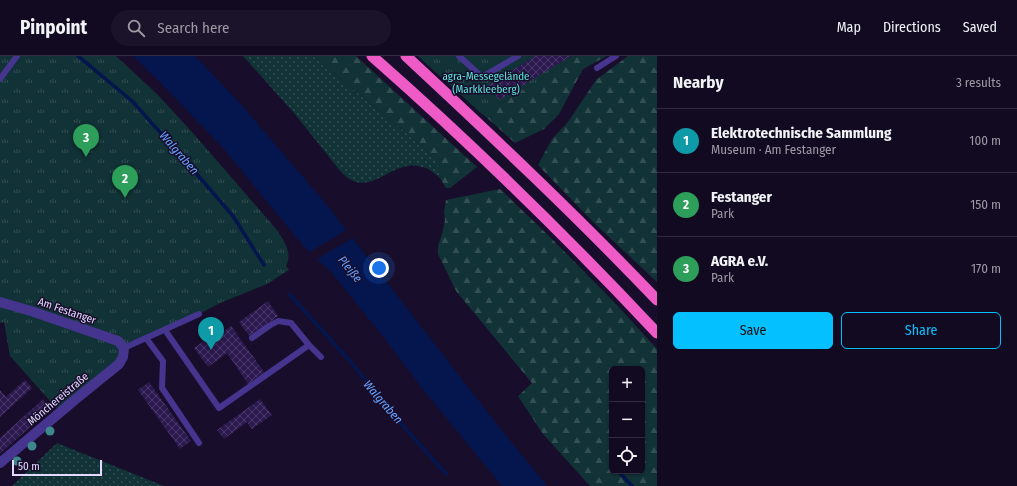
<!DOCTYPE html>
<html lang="en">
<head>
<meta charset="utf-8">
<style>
	body { margin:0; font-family:"Fira Sans Condensed",sans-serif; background:#1b132a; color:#f1f3f6 }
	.controls { position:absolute; right:12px; bottom:12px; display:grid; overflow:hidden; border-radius:6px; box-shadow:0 1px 3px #0004 }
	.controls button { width:36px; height:36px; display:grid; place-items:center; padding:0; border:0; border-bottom:1px solid #312b3f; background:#120a21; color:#f1f3f6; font:20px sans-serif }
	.scale { position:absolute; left:12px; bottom:10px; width:90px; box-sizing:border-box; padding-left:4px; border:2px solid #e3d9ff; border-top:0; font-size:11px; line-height:14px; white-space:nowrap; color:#e3d9ff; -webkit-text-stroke:3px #180e2c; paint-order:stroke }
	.you { position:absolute; left:379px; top:212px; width:14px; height:14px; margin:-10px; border:3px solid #fff; border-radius:50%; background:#1a73e8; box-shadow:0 0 0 6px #1a73e833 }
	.badge { display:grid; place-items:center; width:26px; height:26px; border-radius:50%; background:#05c0ff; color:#fff; font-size:13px; font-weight:700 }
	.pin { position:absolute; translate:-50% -33px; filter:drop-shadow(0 1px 2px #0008) }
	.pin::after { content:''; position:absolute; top:21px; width:14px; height:12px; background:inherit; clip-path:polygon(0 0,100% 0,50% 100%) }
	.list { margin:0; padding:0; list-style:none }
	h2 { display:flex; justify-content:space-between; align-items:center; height:52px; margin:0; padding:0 16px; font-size:17px }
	h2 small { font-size:13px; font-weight:400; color:#9c9aa5 }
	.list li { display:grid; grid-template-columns:26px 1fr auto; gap:12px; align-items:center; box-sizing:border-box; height:64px; padding:0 16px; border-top:1px solid #312b3f }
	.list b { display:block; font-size:15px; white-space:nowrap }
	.list p { margin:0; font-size:13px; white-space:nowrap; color:#9c9aa5 }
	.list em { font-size:13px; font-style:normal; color:#9c9aa5 }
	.actions { display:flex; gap:8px; padding:12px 16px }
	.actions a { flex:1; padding:9px 0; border:1px solid #05c0ff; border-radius:6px; text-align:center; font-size:14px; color:#05c0ff }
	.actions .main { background:#05c0ff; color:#111 }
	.icon { flex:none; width:22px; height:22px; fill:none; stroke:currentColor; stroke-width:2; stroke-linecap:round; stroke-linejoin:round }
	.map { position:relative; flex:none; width:657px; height:430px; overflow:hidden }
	header { display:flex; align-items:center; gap:24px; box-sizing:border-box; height:56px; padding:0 20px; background:#120a21; border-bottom:1px solid #312b3f }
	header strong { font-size:19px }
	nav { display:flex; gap:22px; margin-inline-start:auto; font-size:14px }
	.search { width:280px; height:36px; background:#1b132a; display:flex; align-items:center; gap:10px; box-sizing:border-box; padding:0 14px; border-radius:22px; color:#9c9aa5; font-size:15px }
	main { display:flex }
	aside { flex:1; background:#120a21 }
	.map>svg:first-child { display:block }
</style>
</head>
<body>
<header>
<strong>Pinpoint</strong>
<div class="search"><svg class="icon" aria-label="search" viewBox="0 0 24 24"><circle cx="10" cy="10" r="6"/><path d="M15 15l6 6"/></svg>Search here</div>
<nav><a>Map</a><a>Directions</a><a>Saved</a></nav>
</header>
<main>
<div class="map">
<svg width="657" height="430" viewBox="0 0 657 430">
	<defs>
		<pattern id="grass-dots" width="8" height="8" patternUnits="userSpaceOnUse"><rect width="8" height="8" fill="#113236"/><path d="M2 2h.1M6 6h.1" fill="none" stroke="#344f54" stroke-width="1.8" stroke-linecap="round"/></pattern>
		<pattern id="forest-firs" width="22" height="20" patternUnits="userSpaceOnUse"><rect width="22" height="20" fill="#113236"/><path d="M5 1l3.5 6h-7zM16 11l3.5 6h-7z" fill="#344f54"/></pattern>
		<pattern id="park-tufts" width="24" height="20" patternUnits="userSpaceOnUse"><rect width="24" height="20" fill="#113236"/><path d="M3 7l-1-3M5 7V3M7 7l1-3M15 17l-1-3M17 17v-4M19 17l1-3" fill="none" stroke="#344f54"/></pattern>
		<pattern id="building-cross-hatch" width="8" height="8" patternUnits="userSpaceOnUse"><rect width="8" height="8" fill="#2c194f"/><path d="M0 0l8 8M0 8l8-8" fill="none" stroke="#4a3a69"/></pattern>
	</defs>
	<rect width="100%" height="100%" fill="#180e2c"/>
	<path fill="url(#grass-dots)" d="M243,0H313L423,91L438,107L440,122C435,118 429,112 422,111C418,110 413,109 409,110C391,111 375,131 356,126C350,124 345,120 341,116L294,57Z
		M57,387L164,430H12Z"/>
	<path fill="url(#forest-firs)" fill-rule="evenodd" d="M313,0H356L477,111L450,132H446L440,122L437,107L423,91Z
		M418,0L499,49L577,0H607L583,13L559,58L544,73L515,87Z
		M628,0H657V226L594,167L538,109L552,83L568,66L596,24Z
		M500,133L549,180L616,248L657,293V430H590L543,378L518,340L532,327L456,235L438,198V190L442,178L445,164L444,155L446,144ZM612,313H642V415H612Z"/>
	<path fill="url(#park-tufts)" d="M0,0H116L157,38L192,76L277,174C284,185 293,197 286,210L289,214L267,228L220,247L199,258L124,292L123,301L60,356L10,300L4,266L0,267Z
		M418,0H577L483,59Z"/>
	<path fill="#05154e" d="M133,0H195L240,47L327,149L499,371L547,430H502L421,331L381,278L331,216L305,192L224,93L158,24Z"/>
	<path fill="#180e2c" d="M348,173L354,181L315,204L308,197Z"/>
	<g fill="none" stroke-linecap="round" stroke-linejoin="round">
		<path stroke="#05154e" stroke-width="3.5" d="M78,0L132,45L176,94L233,160L264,209
			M289,238L350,305L396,362L446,418
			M618,415L632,430"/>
	</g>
	<path fill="url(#building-cross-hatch)" d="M535,0H571L499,44L489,29Z
		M268,245L278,260L250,281L239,266Z
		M231,270L264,316L248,328L227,297L208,311L194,292L215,277L217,280Z
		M25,324L32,332L0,361V334L6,341Z
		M149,326L191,385L180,393L138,334Z
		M43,343L51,352L0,398V382Z
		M260,343L272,359L252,373L247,366L224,383L217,374Z"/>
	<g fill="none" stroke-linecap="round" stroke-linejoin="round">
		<path stroke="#46358f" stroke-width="6" d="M459,0L482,21L518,0
			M597,12L616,0
			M0,23L17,0
			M165,274L219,352L309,289
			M146,282L163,305L162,332L199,387
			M252,282L269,270L278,265L291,267L309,289L321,301
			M124,292L199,258"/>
		<path stroke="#46358f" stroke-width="10" d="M0,246L31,255L118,285L124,292L123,301L119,308L77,342L0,407"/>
		<path stroke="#ee5ac6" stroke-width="11" d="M372,0C471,87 566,180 657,277
			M406,0C492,80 576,159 657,244"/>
	</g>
	<g fill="#3c888d">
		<circle cx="50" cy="375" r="4.5"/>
		<circle cx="32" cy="390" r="4.5"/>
		<circle cx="17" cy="405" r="4.5"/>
	</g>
	<g text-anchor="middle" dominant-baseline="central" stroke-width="3" stroke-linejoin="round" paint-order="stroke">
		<g font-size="11" fill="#59ebdd" stroke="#180e2c">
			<text x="486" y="20">agra-Messegelände<tspan x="486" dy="13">(Markkleeberg)</tspan></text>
		</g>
		<g font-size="11" fill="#e3d9ff" stroke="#180e2c">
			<text transform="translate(67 255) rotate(19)">Am Festanger</text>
			<text transform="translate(58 343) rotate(-40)">Mönchereistraße</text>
		</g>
		<g font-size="12" font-style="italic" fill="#67a2ff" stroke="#180e2c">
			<text transform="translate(179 97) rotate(49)">Walgraben</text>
			<text transform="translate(350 213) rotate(51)">Pleiße</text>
			<text transform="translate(383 346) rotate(49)">Walgraben</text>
		</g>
	</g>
</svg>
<div class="controls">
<button>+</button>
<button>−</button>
<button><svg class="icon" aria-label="locate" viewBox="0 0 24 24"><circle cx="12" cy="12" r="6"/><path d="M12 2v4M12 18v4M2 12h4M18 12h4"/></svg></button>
</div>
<div class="scale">50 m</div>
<div class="you"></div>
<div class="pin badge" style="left:211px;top:294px;background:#0f9aa8">1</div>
<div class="pin badge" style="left:125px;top:142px;background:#2e9e5b">2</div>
<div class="pin badge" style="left:86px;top:101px;background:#2e9e5b">3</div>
</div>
<aside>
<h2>Nearby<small>3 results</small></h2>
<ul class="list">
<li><span class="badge" style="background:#0f9aa8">1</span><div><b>Elektrotechnische Sammlung</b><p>Museum · Am Festanger</p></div><em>100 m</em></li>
<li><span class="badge" style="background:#2e9e5b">2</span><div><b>Festanger</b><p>Park</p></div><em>150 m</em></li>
<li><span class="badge" style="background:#2e9e5b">3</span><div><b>AGRA e.V.</b><p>Park</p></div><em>170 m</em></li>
</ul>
<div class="actions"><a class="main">Save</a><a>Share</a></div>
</aside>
</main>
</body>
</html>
